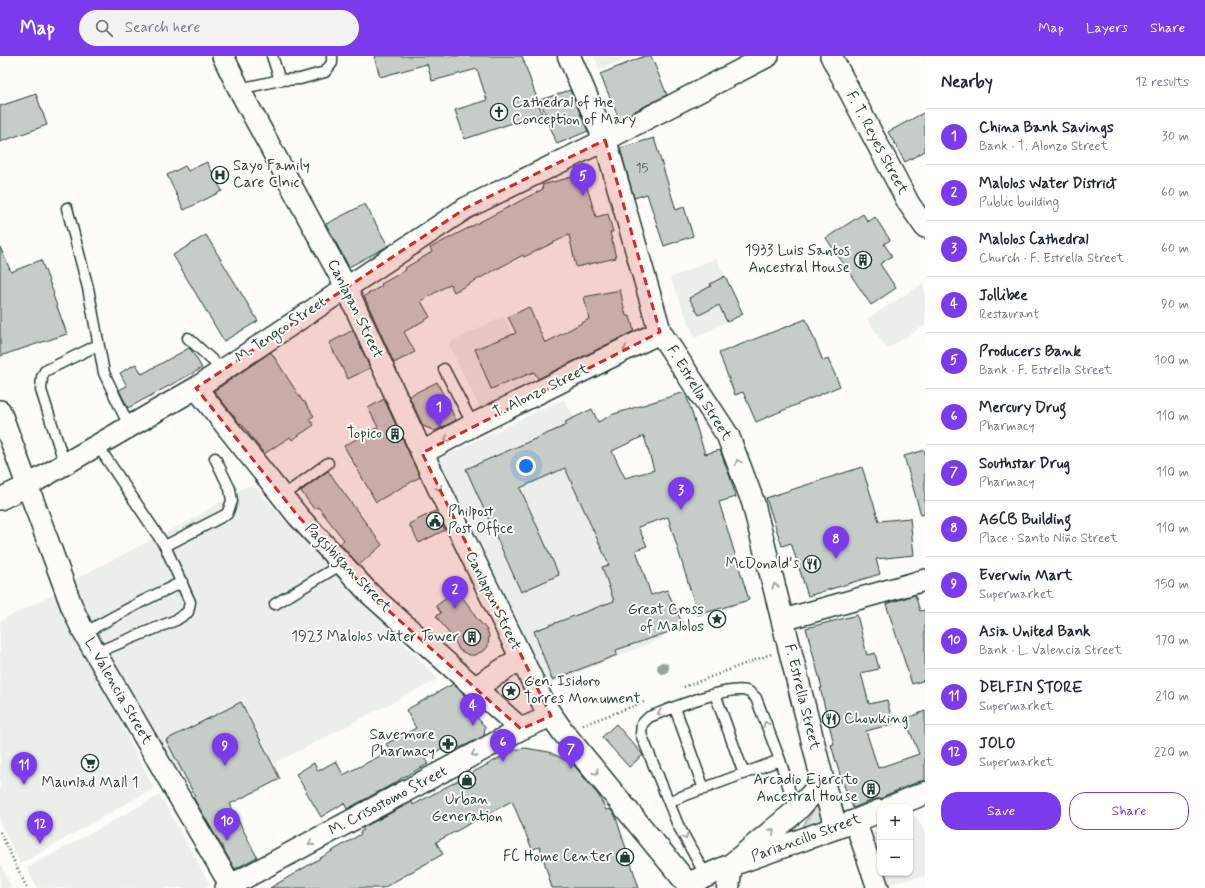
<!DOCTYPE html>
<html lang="en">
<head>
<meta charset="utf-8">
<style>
	body { margin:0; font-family:Mynerve,sans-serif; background:#f2f2f3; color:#1f2937 }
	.controls { position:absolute; right:12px; bottom:12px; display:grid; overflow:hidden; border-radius:8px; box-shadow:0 1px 3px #0004 }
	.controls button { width:36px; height:36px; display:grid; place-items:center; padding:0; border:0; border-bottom:1px solid #e0e1e3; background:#fff; color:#1f2937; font:20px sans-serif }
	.you { position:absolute; left:526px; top:410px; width:14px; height:14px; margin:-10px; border:3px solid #fff; border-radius:50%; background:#1a73e8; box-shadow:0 0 0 6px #1a73e833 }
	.badge { display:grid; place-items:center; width:26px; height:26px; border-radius:50%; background:#7c3aed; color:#fff; font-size:13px; font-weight:700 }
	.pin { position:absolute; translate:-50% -33px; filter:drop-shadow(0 1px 2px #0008) }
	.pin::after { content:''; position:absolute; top:21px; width:14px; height:12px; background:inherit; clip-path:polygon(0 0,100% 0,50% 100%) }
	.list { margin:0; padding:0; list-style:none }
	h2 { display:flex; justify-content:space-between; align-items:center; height:52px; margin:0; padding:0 16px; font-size:17px }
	h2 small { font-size:13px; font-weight:400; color:#747a83 }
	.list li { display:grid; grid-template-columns:26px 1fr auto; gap:12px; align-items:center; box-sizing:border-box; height:56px; padding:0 16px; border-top:1px solid #e0e1e3 }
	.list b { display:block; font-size:15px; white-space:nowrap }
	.list p { margin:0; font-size:13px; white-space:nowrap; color:#747a83 }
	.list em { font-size:13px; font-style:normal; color:#747a83 }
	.actions { display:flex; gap:8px; padding:12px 16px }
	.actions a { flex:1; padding:9px 0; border:1px solid #7c3aed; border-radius:16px; text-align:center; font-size:14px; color:#7c3aed }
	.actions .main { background:#7c3aed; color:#fff }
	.icon { flex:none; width:22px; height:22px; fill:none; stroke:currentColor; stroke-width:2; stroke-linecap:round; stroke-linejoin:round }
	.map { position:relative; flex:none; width:925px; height:832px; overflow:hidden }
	header { display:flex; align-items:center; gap:24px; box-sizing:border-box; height:56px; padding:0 20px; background:#7c3aed; color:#fff }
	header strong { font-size:19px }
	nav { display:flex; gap:22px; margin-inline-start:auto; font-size:14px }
	.search { width:280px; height:36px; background:#f2f2f3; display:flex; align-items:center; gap:10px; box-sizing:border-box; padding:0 14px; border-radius:22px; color:#747a83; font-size:15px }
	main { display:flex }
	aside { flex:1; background:#fff }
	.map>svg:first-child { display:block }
</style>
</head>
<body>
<header>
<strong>Map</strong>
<div class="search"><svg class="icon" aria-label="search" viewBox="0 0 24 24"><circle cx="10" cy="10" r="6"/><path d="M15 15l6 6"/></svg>Search here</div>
<nav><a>Map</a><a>Layers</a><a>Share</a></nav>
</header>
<main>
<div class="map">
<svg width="925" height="832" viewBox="0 0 925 832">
	<rect width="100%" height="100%" fill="#fdfcf7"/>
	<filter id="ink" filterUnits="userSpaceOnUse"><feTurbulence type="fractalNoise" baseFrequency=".025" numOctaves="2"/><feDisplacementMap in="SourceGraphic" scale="8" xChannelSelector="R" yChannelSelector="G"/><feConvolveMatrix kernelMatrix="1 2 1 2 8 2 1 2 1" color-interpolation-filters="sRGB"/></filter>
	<g filter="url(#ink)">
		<path fill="#eceee9" d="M594,0H634L599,14Z
			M716,202L743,258L695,282L670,222Z
			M922,228L925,233V269L887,293L867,263Z
			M504,260L540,334L484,361L448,287Z
			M564,343L595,399L634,494L663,582L544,631L501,543L438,403Z
			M253,429L438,623L273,708L249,683L168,723L67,527L193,463L245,431Z
			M55,538L154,732L20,808L0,767V565Z
			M160,739L210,829L204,832H37L27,812Z
			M916,760L925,777V820L883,829L867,778L880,774V817H910V763Z
			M0,807L12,832H0Z"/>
		<path fill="#dde0db" stroke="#7e8e88" d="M819,745L828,764L801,776L802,772Z"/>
		<path fill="#c6cdc7" stroke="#1f3d34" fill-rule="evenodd" d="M374,0H522L542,57L465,83L455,54L487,44L477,13L432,25L427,8L380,21Z
			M645,0H651L667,39L619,63L600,18Z
			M570,34L588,75L557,88L540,44Z
			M36,38L47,69L0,86V50Z
			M925,56V95L905,106L888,76Z
			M654,82L676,154L684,151L693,180L664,190L647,138L634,142L620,92Z
			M207,106L222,135L184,154L167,119L185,110L188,115Z
			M583,118L596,161L608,158L613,176H610L616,202L576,211L569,179L524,201L523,199L454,236L450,228L421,245L430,261L404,276L415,296L394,307L364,240L382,230L381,228L406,214L405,212L432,196L430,192L543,133L542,129Z
			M365,148L388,190L349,211L326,168Z
			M863,158L868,166L875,161L890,184L884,188L892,200L880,208L896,232L871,249L826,182Z
			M206,179L258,265L224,285L173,199Z
			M0,191L11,216L41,204L54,238L53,239L67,278L0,300Z
			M725,220L743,258L727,266L719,249L699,259L689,242L711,230L710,228Z
			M620,234L626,260H630L634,275L538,323L534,316L491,333L475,293L516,277L508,261L529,251L545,287L589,263L584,241Z
			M806,263L823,305L828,303L840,330L756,366L743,336L735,339L719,297Z
			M353,274L370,312L348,323L329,287Z
			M189,292L192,295L202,312L128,352L119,334L127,330L120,317L136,308L142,318Z
			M271,296L303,346L304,345L314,360L309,363L314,369L292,384L290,381L264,398L241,367L240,368L214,335Z
			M437,326L456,364L435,375L423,370L409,340Z
			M685,336L687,341L705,398L720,394L731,424L736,441L719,446L749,544L698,559L668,461L638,471L647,490L636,494L651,539L667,534L684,571L616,594L617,599L552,624L534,575L614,545L602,511L609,509L565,412L520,432L559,519L521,536L466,413L567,369L565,366L592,353L598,366L614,358ZM644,380L654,414L625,422L612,395Z
			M384,343L420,421L376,446L344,390L378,371L368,352Z
			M925,394V458L921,459L904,400Z
			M862,411L879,465L910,462L914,499L876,503L880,518L808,540L791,487L782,490L766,442Z
			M328,415L382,489L359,509L340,488L344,484L318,451L314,453L301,435Z
			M435,455L445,474L419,487L409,468Z
			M457,534L475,558L474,559L487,574L489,579L488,590L485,594L475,599H469L459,594L456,587L436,560L441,557L436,550Z
			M915,539L920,555L925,554V624L912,628L886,548Z
			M857,559L867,599L875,597L879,613L861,617L869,648L887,644L893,668L866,675L878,712L919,698L905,663L925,655V725H920L886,739L882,743H875L853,752L841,722L831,689L834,688L820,632H822L806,572Z
			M453,628L463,637L472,655L485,671L484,680L460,692L455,684L425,703L428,708L400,723V724L347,753L344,747L321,761L296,718L314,707L318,715L336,705L343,719L390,695L386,688L416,672L406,654Z
			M241,646L280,723L230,748L257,801L235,813L193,741L195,740L166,684Z
			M616,668L643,699L629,711L602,681Z
			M525,692L549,696L572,707L599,740L606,754L610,753L615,759L639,832H552L540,791L532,793L512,745L436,786L443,798L383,832H270L361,778L360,776L364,774L362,772L412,746L413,749L514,694Z"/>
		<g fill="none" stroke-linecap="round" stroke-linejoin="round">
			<defs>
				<path id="service" d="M272,0L280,24
					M239,33L280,24L300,23L325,16L332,7V0
					M67,152L88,232L104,317L129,370
					M188,282L223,314
					M444,313L473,369
					M65,409L41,334L42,321L45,315L98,289
					M283,440L328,407
					M165,490L227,458L232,445L230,433L215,402
					M275,548L342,508
					M84,577L143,545L182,526
					M95,597L176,564L188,556L190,546L165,490L98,390
					M715,638L744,718
					M675,652L704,733
					M670,745L780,704
					M706,820L678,769L641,678L642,668L649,661C668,654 732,627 749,636C751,637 754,640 756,642L780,704L796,755"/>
				<path id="minor" d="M223,0L239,33L346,231L422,397
					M831,0L909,148L925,171
					M196,332L298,460L370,538L521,673
					M0,355L72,551L84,577L232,832
					M0,443L27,430L196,332L466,152L605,84L768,0
					M783,564L925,524
					M855,765L878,832
					M226,832L521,673L551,660"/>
				<path id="secondary" d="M569,0L605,84L660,276L728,380L753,446L823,726L836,772
					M660,276L473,369L422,397L544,649L563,676L691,832
					M475,632L521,602
					M891,751L925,737
					M688,828L731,809L855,765L880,755
					M728,832L731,809L796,755L823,726"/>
			</defs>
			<use href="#service" stroke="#1f3d34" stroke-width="13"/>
			<use href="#minor" stroke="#1f3d34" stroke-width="24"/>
			<use href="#secondary" stroke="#1f3d34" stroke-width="25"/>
			<path stroke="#1f3d34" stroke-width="2.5" stroke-dasharray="1 3" stroke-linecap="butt" d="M684,631L771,598
				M583,669L644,646
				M0,776L27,832"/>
			<use href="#service" stroke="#fdfcf7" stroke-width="10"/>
			<use href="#minor" stroke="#fdfcf7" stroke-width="21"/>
			<use href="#secondary" stroke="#fdfcf7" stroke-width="22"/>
		</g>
		<circle fill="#98a59e" cx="663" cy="612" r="6"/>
		<defs><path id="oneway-chevron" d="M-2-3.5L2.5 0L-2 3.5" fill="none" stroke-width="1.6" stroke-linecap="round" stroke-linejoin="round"/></defs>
		<g stroke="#8e9c96">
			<use href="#oneway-chevron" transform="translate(626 293) rotate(154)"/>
			<use href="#oneway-chevron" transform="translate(447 383) rotate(151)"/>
			<use href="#oneway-chevron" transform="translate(738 406) rotate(-111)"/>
			<use href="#oneway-chevron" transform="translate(439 432) rotate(64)"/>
			<use href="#oneway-chevron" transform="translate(775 530) rotate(-105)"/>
			<use href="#oneway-chevron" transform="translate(660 657) rotate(161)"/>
			<use href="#oneway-chevron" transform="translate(766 668) rotate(-111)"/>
			<use href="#oneway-chevron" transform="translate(474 698) rotate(152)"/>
			<use href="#oneway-chevron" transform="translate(596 716) rotate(50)"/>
			<use href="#oneway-chevron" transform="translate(772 775) rotate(-40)"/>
			<use href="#oneway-chevron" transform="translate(685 781) rotate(62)"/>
			<use href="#oneway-chevron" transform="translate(311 787) rotate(152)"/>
		</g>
	</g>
	<path fill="#d62828" fill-opacity="0.2" stroke="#d62828" stroke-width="3" stroke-dasharray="8 5" stroke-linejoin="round" d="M605,84L660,276L422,397L551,660L521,673L370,538L298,460L196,332L466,152Z"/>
	<defs>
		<symbol id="church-ring" viewBox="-11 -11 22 22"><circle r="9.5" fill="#fdfcf7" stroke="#1f3d34" stroke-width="1.5"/><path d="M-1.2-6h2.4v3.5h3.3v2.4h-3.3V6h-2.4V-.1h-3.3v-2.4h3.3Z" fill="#1f3d34"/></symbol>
		<symbol id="hospital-ring" viewBox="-11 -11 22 22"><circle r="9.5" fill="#fdfcf7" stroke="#1f3d34" stroke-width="1.5"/><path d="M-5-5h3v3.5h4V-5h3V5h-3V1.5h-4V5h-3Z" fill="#1f3d34"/></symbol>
		<symbol id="building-ring" viewBox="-11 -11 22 22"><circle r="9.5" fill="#fdfcf7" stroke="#1f3d34" stroke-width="1.5"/><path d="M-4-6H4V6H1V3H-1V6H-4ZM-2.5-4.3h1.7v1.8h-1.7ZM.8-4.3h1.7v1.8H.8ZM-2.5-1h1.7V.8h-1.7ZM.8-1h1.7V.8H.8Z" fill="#1f3d34"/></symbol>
		<symbol id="civic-ring" viewBox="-11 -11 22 22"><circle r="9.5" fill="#fdfcf7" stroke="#1f3d34" stroke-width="1.5"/><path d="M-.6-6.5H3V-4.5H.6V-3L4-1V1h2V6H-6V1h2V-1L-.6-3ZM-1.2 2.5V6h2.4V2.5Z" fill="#1f3d34"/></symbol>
		<symbol id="restaurant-ring" viewBox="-11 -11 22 22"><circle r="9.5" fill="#fdfcf7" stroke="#1f3d34" stroke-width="1.5"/><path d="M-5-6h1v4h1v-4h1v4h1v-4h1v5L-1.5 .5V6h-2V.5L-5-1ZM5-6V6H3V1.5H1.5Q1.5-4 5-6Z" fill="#1f3d34"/></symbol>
		<symbol id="sight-ring" viewBox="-11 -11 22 22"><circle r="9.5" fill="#fdfcf7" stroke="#1f3d34" stroke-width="1.5"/><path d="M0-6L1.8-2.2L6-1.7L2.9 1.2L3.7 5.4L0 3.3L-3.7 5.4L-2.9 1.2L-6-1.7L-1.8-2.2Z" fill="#1f3d34"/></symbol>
		<symbol id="pharmacy-ring" viewBox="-11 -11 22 22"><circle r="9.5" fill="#fdfcf7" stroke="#1f3d34" stroke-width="1.5"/><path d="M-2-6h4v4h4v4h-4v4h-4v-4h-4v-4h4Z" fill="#1f3d34"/></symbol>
		<symbol id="supermarket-ring" viewBox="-11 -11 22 22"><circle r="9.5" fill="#fdfcf7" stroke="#1f3d34" stroke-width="1.5"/><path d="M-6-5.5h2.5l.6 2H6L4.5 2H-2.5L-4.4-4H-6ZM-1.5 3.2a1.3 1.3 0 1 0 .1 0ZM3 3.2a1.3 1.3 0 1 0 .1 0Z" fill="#1f3d34"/></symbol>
		<symbol id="shop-ring" viewBox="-11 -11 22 22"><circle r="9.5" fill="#fdfcf7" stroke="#1f3d34" stroke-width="1.5"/><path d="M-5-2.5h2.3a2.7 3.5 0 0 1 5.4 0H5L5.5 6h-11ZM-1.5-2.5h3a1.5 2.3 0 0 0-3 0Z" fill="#1f3d34"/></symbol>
	</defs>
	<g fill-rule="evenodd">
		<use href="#church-ring" x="489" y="46" width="20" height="20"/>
		<use href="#hospital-ring" x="210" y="109" width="20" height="20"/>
		<use href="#building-ring" x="853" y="194" width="20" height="20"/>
		<use href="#building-ring" x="385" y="368" width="20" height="20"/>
		<use href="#civic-ring" x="425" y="455" width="20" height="20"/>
		<use href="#restaurant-ring" x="802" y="498" width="20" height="20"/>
		<use href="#sight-ring" x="707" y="553" width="20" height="20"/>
		<use href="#building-ring" x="462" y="571" width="20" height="20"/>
		<use href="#sight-ring" x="501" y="625" width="20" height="20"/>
		<use href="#restaurant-ring" x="821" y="653" width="20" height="20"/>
		<use href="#pharmacy-ring" x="438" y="678" width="20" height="20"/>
		<use href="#supermarket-ring" x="80" y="697" width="20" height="20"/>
		<use href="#shop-ring" x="457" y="714" width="20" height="20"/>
		<use href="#building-ring" x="861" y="723" width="20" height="20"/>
		<use href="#shop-ring" x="615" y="791" width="20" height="20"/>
	</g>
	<g text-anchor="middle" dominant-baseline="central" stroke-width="4" stroke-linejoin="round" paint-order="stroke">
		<g font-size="13" fill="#496159">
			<text x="642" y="112">15</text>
		</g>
		<g font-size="15" fill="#1f3d34" stroke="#fdfcf7" text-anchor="end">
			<text x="512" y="47" text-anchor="start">Cathedral of the<tspan x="512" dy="17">Conception of Mary</tspan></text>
			<text x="233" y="110" text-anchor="start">Sayo Family<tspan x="233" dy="17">Care Clnic</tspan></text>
			<text x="850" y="195">1933 Luis Santos<tspan x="850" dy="17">Ancestral House</tspan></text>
			<text x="382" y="378">Topico</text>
			<text x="448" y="456" text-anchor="start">Philpost<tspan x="448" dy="17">Post Office</tspan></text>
			<text x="799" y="508">McDonald's</text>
			<text x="704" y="554">Great Cross<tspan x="704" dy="17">of Malolos</tspan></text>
			<text x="459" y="581">1923 Malolos Water Tower</text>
			<text x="524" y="626" text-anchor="start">Gen. Isidoro<tspan x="524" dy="17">Torres Monument</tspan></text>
			<text x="844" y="663" text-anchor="start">Chowking</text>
			<text x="435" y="679">Savemore<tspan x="435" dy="17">Pharmacy</tspan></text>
			<text x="858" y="724">Arcadio Ejercito<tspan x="858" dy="17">Ancestral House</tspan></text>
			<text x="90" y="727" text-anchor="middle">Maunlad Mall 1</text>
			<text x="467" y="744" text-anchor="middle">Urban<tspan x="467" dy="17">Generation</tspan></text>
			<text x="612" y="801">FC Home Center</text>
		</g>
		<g font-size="15" fill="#1f3d34" stroke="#fdfcf7">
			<text transform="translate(877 87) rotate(62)">F. T. Reyes Street</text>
			<text transform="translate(355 253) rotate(64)">Canlapan Street</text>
			<text transform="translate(281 274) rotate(-34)">M. Tengco Street</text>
			<text transform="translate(541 335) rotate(-26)">T. Alonzo Street</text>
			<text transform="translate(699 337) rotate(58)">F. Estrella Street</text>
			<text transform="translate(348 512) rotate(46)">Pagsibigan Street</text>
			<text transform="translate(493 545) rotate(64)">Canlapan Street</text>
			<text transform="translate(118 635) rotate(60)">L. Valencia Street</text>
			<text transform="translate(802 641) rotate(76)">F. Estrella Street</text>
			<text transform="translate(388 745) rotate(-28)">M. Crisostomo Street</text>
			<text transform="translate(806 782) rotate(-20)">Pariancillo Street</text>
		</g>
	</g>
</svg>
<div class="controls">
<button>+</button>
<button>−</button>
</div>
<div class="you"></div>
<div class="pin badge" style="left:439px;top:371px">1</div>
<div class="pin badge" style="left:455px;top:553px">2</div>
<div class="pin badge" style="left:681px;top:454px">3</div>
<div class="pin badge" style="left:473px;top:670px">4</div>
<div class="pin badge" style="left:583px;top:140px">5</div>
<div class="pin badge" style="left:503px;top:706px">6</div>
<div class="pin badge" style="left:571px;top:713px">7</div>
<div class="pin badge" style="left:836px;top:503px">8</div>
<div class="pin badge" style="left:225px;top:710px">9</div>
<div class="pin badge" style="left:227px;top:785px">10</div>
<div class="pin badge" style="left:24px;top:729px">11</div>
<div class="pin badge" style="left:40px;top:788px">12</div>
</div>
<aside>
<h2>Nearby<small>12 results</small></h2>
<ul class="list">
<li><span class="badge">1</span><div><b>China Bank Savings</b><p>Bank · T. Alonzo Street</p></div><em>30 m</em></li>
<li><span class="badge">2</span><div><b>Malolos Water District</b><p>Public building</p></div><em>60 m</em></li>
<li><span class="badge">3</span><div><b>Malolos Cathedral</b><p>Church · F. Estrella Street</p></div><em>60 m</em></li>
<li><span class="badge">4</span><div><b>Jollibee</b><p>Restaurant</p></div><em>90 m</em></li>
<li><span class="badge">5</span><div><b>Producers Bank</b><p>Bank · F. Estrella Street</p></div><em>100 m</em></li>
<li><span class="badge">6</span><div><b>Mercury Drug</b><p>Pharmacy</p></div><em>110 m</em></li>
<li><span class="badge">7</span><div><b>Southstar Drug</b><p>Pharmacy</p></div><em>110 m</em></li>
<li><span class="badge">8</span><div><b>AGCB Building</b><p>Place · Santo Niño Street</p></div><em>110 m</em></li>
<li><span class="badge">9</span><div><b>Everwin Mart</b><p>Supermarket</p></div><em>150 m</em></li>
<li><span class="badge">10</span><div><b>Asia United Bank</b><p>Bank · L. Valencia Street</p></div><em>170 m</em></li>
<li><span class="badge">11</span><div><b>DELFIN STORE</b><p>Supermarket</p></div><em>210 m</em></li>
<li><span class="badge">12</span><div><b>JOLO</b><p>Supermarket</p></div><em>220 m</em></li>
</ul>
<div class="actions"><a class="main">Save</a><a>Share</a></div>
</aside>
</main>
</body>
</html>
